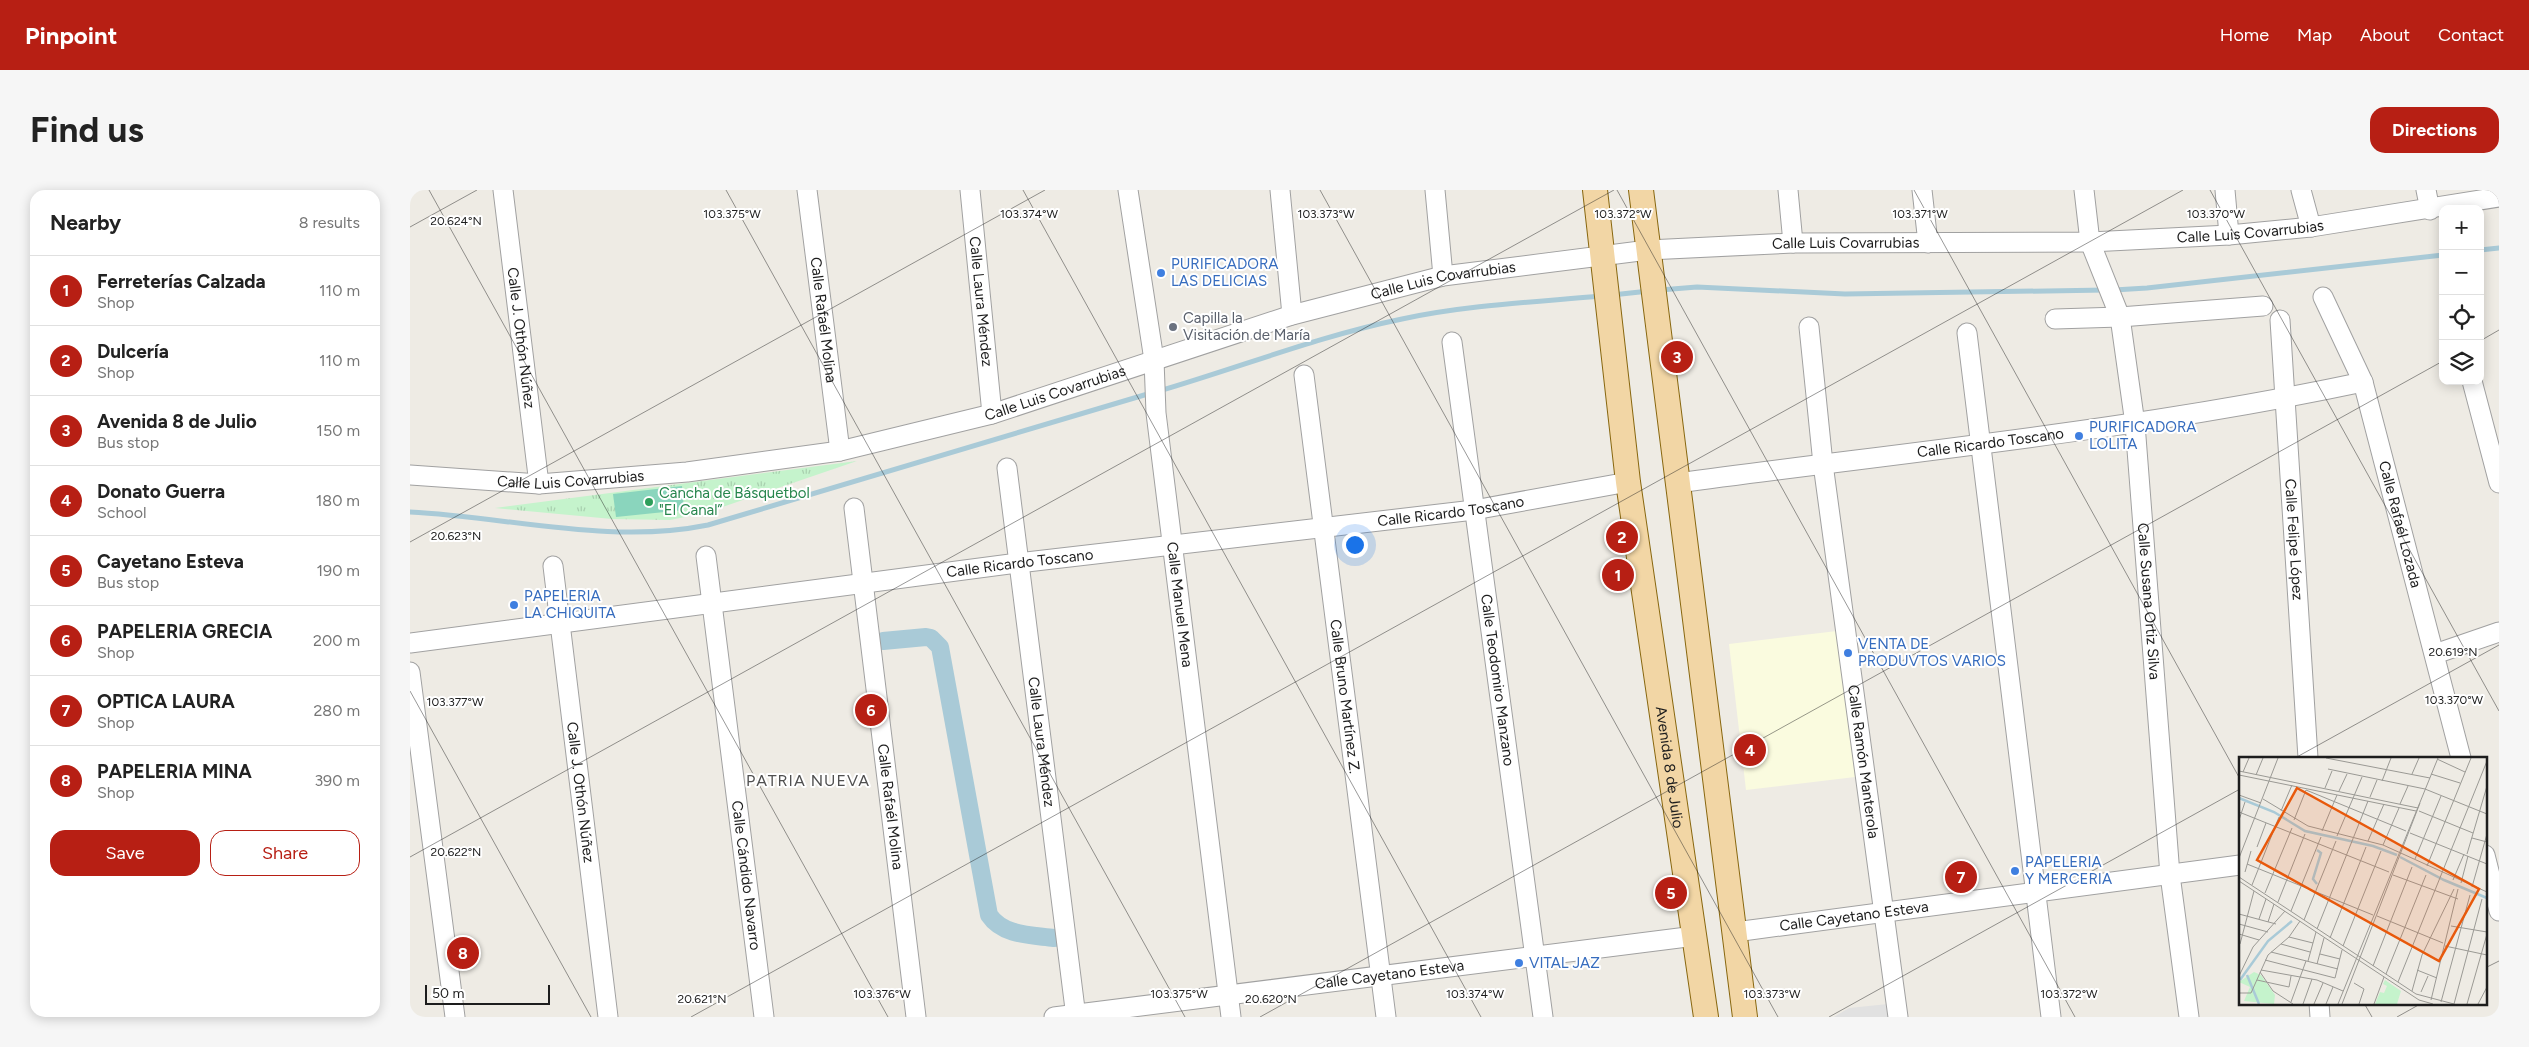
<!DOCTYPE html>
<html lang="en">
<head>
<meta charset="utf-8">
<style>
	body { margin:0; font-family:Figtree,sans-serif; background:#f6f6f6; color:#222 }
	.controls { position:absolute; right:15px; top:15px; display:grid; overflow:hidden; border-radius:10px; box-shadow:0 2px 12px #0003 }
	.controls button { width:45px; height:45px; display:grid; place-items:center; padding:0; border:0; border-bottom:1px solid #e0e0e0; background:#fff; color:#222; font:25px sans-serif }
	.scale { position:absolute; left:15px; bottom:12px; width:125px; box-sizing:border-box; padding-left:5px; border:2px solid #1d1d1d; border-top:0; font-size:14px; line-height:18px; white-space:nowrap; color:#1d1d1d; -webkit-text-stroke:4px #fff; paint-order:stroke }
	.you { position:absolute; left:944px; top:354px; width:18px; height:18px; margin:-12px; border:4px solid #fff; border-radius:50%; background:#1a73e8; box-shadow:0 0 0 8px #1a73e833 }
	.badge { display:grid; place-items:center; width:32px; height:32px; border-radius:50%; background:#b71f14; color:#fff; font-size:16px; font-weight:700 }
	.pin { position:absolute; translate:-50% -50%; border:2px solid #fff; box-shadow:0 1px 5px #0006 }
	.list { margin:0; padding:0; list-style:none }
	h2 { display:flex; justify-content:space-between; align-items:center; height:65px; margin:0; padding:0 20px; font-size:21px }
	h2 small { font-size:16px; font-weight:400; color:#767676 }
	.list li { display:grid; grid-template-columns:32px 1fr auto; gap:15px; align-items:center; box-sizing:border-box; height:70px; padding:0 20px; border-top:1px solid #e0e0e0 }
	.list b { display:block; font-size:19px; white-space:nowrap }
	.list p { margin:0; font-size:16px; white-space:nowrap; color:#767676 }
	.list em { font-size:16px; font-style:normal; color:#767676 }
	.actions { display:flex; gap:10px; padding:15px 20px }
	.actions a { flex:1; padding:11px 0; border:1px solid #b71f14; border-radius:15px; text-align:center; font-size:18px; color:#b71f14 }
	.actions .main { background:#b71f14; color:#fff }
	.icon { flex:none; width:28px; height:28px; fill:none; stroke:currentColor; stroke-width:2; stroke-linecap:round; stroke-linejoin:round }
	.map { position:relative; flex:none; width:2089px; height:827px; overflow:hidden; border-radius:15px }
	header { display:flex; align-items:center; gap:30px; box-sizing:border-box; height:70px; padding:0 25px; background:#b71f14; color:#fff }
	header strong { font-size:24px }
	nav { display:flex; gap:28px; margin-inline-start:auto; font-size:18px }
	.intro { display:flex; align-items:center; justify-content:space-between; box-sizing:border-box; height:120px; padding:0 30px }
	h1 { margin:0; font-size:35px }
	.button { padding:12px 22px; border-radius:15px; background:#b71f14; color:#fff; font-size:18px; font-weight:700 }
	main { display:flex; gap:30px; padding:0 30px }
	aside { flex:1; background:#fff; border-radius:15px; box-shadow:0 2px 12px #0003 }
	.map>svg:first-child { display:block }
</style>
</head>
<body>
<header>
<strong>Pinpoint</strong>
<nav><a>Home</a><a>Map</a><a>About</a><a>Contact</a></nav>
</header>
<div class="intro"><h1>Find us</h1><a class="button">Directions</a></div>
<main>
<aside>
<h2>Nearby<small>8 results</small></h2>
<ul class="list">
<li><span class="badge">1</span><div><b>Ferreterías Calzada</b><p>Shop</p></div><em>110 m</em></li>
<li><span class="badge">2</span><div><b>Dulcería</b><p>Shop</p></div><em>110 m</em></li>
<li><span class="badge">3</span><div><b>Avenida 8 de Julio</b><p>Bus stop</p></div><em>150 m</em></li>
<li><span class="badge">4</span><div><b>Donato Guerra</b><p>School</p></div><em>180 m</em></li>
<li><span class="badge">5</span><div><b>Cayetano Esteva</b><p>Bus stop</p></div><em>190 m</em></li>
<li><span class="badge">6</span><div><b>PAPELERIA GRECIA</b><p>Shop</p></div><em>200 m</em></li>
<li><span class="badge">7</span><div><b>OPTICA LAURA</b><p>Shop</p></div><em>280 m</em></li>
<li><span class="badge">8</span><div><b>PAPELERIA MINA</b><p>Shop</p></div><em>390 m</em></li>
</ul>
<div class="actions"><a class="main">Save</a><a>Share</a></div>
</aside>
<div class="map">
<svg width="2089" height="827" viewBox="0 0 2089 827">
	<defs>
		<pattern id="park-tufts" width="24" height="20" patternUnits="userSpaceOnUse" patternTransform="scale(1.25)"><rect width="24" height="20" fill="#c5f3cc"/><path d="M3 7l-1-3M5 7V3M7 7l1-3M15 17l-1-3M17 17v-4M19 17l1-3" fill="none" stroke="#a9d0af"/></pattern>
	</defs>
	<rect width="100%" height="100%" fill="#eeebe4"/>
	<path fill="#fafbdf" d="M1427,441L1445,587L1336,600L1319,454Z"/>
	<path fill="url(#park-tufts)" d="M447,271L295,323L260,330L202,329L85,318Z"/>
	<path fill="#8ad5bd" d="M272,296L274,320L206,327L203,304Z"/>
	<path fill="#e1e1e1" d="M1478,814L1480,827H1424L1439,818Z"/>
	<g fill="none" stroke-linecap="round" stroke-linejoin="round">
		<path stroke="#a9cad7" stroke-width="5" d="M2070,60L2089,58
			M1250,100L1287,97L1435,104L1696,100
			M1704,100L1737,98L2033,65
			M1202,105L1239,101
			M749,201C831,177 909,146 992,129C1057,115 1125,112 1191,106
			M0,322C99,327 200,355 298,335L741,203"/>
		<path stroke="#a9cad7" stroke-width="18" d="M473,451L516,447L521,448L530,457L579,725C593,746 622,745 644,748"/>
		<defs>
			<g id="minor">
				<path id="s1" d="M93,0L129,294"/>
				<path id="s2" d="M397,0L430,261"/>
				<path id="s3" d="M560,0L582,224"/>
				<path id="s4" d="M718,0L744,170L746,223L821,827"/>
				<path d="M870,0L882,125"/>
				<path d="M1025,0L1033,86"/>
				<path d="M1378,0L1383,53"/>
				<path d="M1512,0L1518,53"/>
				<path id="s5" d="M1674,0L1680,52L1710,127L1725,234L1760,685L1779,827"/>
				<path d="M1815,0L1819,45"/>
				<path d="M1891,0L1901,37"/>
				<path d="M2016,0L2020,20"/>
				<path id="s6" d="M1913,107L1953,192L2051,568"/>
				<path d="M1645,129L1710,127L1853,116"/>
				<path id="s7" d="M1870,130L1898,568"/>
				<path id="s8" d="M1399,137L1413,274L1488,827"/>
				<path d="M1557,143L1641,827"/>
				<path id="s9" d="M1042,152L1133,827"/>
				<path id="s10" d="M894,185L976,827"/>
				<path d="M2062,191L2089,293"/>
				<path id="s11" d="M597,278L666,827"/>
				<path id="s12" d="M0,285L129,294L277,282L430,261L582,224L882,125L1033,86L1238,60L1383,53L1680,52L1819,45L1901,37L2089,7"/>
				<path id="s13" d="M1267,293C1496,262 1727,240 1953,192"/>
				<path id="s14" d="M444,318L506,827"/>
				<path id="s15" d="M296,366L354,827"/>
				<path id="s16" d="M143,376L198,827"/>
				<path id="s17" d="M0,453L608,373L1064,320L1218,292"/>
				<path d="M2025,464L2089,442"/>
				<path d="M0,482L45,827"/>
				<path d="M2075,665L2089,721"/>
				<path id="s18" d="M1325,742L1830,675"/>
				<path d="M1909,813L1910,827"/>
				<path id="s19" d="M644,827L1285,746"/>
			</g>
			<g id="major">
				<path id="s20" d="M1185,0L1218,292L1296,827"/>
				<path d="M1231,0L1335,827"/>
			</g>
		</defs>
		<use href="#minor" stroke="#a1a1a1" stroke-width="21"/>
		<use href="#major" stroke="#88670f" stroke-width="26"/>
		<use href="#minor" stroke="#fff" stroke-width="19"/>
		<use href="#major" stroke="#f2d6a5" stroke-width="24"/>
	</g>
	<path fill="none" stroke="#1d1d1d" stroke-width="1" stroke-opacity="0.45" d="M19,0L478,827M316,0L775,827M613,0L1071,827M910,0L1368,827M1207,0L1665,827M1504,0L1830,589M1800,0L2089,521M0,37L67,0M2070,151L2089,140M0,352L635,0M0,501L181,827M1885,568L2089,455M0,667L1204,0M2075,778L2089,771M1954,813L1962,827M281,827L1773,0M850,827L2033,171M1419,827L1830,599M1987,827L2012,813"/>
	<g fill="#3f7fe0" stroke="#fff" stroke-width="2">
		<circle cx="751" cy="83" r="5"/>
		<circle cx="1669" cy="246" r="5"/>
		<circle cx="104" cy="415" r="5"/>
		<circle cx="1438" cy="463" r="5"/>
		<circle cx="1605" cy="681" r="5"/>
		<circle cx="1109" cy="773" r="5"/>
	</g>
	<circle fill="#6b7280" stroke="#fff" stroke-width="2" cx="763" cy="137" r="5"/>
	<circle fill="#2e9e5b" stroke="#fff" stroke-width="2" cx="239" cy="312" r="5"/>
	<g text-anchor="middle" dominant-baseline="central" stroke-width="4" stroke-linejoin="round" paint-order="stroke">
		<g font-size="15" fill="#1d1d1d" stroke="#fff">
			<text stroke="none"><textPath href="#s12" startOffset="1870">Calle Luis Covarrubias</textPath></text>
			<text stroke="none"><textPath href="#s12" startOffset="1465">Calle Luis Covarrubias</textPath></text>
			<text stroke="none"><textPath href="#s12" startOffset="1060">Calle Luis Covarrubias</textPath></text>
			<text stroke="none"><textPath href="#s3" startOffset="112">Calle Laura Méndez</textPath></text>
			<text stroke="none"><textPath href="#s2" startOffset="131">Calle Rafaél Molina</textPath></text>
			<text stroke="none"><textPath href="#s1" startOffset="149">Calle J. Othón Núñez</textPath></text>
			<text stroke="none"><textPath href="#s12" startOffset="655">Calle Luis Covarrubias</textPath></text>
			<text stroke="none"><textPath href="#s13" startOffset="316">Calle Ricardo Toscano</textPath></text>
			<text stroke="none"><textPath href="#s12" startOffset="161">Calle Luis Covarrubias</textPath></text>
			<text stroke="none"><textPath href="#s17" startOffset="1049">Calle Ricardo Toscano</textPath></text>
			<text stroke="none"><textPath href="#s6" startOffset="241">Calle Rafaél Lozada</textPath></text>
			<text stroke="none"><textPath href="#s7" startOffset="220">Calle Felipe López</textPath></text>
			<text stroke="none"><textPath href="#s17" startOffset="615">Calle Ricardo Toscano</textPath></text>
			<text stroke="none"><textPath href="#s5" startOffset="419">Calle Susana Ortiz Silva</textPath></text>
			<text stroke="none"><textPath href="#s4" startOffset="418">Calle Manuel Mena</textPath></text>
			<text stroke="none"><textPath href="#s9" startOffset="341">Calle Teodomiro Manzano</textPath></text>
			<text stroke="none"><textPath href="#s10" startOffset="324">Calle Bruno Martínez Z.</textPath></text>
			<text stroke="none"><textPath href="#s11" startOffset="276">Calle Laura Méndez</textPath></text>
			<text stroke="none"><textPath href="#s8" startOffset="438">Calle Ramón Manterola</textPath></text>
			<text stroke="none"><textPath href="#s20" startOffset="582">Avenida 8 de Julio</textPath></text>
			<text stroke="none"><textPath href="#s16" startOffset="228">Calle J. Othón Núñez</textPath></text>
			<text stroke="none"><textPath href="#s14" startOffset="301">Calle Rafaél Molina</textPath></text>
			<text stroke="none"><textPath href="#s15" startOffset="322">Calle Cándido Navarro</textPath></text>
			<text stroke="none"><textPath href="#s18" startOffset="120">Calle Cayetano Esteva</textPath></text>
			<text stroke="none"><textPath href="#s19" startOffset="338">Calle Cayetano Esteva</textPath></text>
		</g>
		<g font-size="15" fill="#366cbe" stroke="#fff" text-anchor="start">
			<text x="761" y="74">PURIFICADORA<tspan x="761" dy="17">LAS DELICIAS</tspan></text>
			<text x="1679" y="237">PURIFICADORA<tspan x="1679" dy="17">LOLITA</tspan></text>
			<text x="114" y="406">PAPELERIA<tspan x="114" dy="17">LA CHIQUITA</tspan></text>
			<text x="1448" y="454">VENTA DE<tspan x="1448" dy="17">PRODUVTOS VARIOS</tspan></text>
			<text x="1615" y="672">PAPELERIA<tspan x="1615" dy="17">Y MERCERIA</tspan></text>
			<text x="1119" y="773">VITAL JAZ</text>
		</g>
		<g font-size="15" fill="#5b616d" stroke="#fff" text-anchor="start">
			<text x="773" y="128">Capilla la<tspan x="773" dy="17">Visitación de María</tspan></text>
		</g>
		<g font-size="15" fill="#27864d" stroke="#fff" text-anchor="start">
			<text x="249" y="303">Cancha de Básquetbol<tspan x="249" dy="17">"El Canal”</tspan></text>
		</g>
		<g font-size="16" letter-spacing="1" fill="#505050" stroke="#fff">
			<text x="398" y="590">PATRIA NUEVA</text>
		</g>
	</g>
	<g transform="translate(1829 567)">
		<rect width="248" height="248" fill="#eeebe4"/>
		<path d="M15,215L22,218L36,238L35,247L5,244L11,230L0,225ZM146,223L162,234L158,247H136L141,235L145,236L148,229L144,227Z" fill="#c5f3cc"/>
		<path fill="none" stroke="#a9cad7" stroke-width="2.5" d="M0,41L35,55L66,74L134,89L158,98M78,93L82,96L74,122L78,127M161,100L205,123L248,141M8,218L20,247M1,223L29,184L53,164"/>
		<path fill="none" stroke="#9a9994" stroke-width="1" d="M87,1L191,21M198,2L226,15M89,12L186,32L248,57M0,14L179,51M4,15L10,1M173,17L180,1M192,17L221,26M0,18L177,54M17,18L24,1M143,24L152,1M86,31L93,14M67,33L167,74M100,34L108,17M0,38L22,46M131,40L138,23M24,42L69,69L144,88L248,135M161,47L169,29M42,54L53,28M180,54L234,76M0,55L150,115M0,63L6,45M55,63L67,33M83,74L98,38M171,76L248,107M98,79L123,20M233,81L248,85M129,84L145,47M144,88L160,51M18,90L27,66M228,97L248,29M0,101L39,1M176,102L202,39M8,107L134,158M188,109L232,1M6,115L12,94M154,118L219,142M0,120L177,237L215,247M214,123L225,97M0,124L180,243L194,247M222,126L229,99M13,128L40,60M233,130L248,77M26,136L53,71M39,145L66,77M52,154L82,80M0,157L37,167M138,159L204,186M20,162L27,142M65,163L97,84M29,165L35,147M0,167L29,175M212,169L248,175M78,172L129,44M0,177L20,183M50,180L74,186M91,181L127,90M1,187L15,134M42,187L71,195M104,189L142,94M206,189L248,198M32,195L99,212M81,197L101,202M26,203L96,221L103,193M69,204L77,175M78,207L85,181M134,209L173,110M22,213L78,223L104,234M178,213L198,221M21,215L34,234L54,247M147,217L187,118M0,219L14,190L46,154M18,223L50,230L52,219M159,225L248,4M115,226L125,232L120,247M173,234L183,198L215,132M182,235L189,219M0,236H12L29,198L50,180L61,164M192,243L219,132M52,245L67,204M202,245L231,138M64,247L73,222M75,247L84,226M87,247L94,230M99,247L199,1M103,247L181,46M135,247L145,220M215,247L243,142M228,247L248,177M239,247L248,230"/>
		<path fill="#e8590c" fill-opacity="0.15" stroke="#e8590c" stroke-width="2.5" d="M58,31L240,132L200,204L18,103Z"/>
		<rect width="248" height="248" fill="none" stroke="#1d1d1d" stroke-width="2.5"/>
	</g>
	<g font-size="12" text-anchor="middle" fill="#1d1d1d" stroke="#fff" stroke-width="4" stroke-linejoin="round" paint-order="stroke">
		<text x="322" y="28">103.375°W</text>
		<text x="619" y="28">103.374°W</text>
		<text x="916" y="28">103.373°W</text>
		<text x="1213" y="28">103.372°W</text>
		<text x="1806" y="28">103.370°W</text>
		<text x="1510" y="28">103.371°W</text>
		<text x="46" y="35">20.624°N</text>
		<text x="46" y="350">20.623°N</text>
		<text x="2043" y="466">20.619°N</text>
		<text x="2044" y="514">103.370°W</text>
		<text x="45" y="516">103.377°W</text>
		<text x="46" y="666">20.622°N</text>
		<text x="472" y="808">103.376°W</text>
		<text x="769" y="808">103.375°W</text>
		<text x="1065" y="808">103.374°W</text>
		<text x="1362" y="808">103.373°W</text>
		<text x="1659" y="808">103.372°W</text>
		<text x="292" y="813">20.621°N</text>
		<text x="861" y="813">20.620°N</text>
	</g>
</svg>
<div class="controls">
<button>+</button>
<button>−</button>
<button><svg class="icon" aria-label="locate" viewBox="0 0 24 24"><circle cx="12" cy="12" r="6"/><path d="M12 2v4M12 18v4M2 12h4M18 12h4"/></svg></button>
<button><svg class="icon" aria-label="layers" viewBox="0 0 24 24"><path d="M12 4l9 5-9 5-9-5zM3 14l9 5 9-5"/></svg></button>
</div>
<div class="scale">50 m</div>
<div class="you"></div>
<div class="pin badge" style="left:1208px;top:385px">1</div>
<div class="pin badge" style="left:1212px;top:347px">2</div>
<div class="pin badge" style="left:1267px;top:167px">3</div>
<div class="pin badge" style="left:1340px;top:560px">4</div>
<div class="pin badge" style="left:1261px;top:703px">5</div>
<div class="pin badge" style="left:461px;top:520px">6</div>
<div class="pin badge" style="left:1551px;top:687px">7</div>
<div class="pin badge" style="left:53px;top:763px">8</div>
</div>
</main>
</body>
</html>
